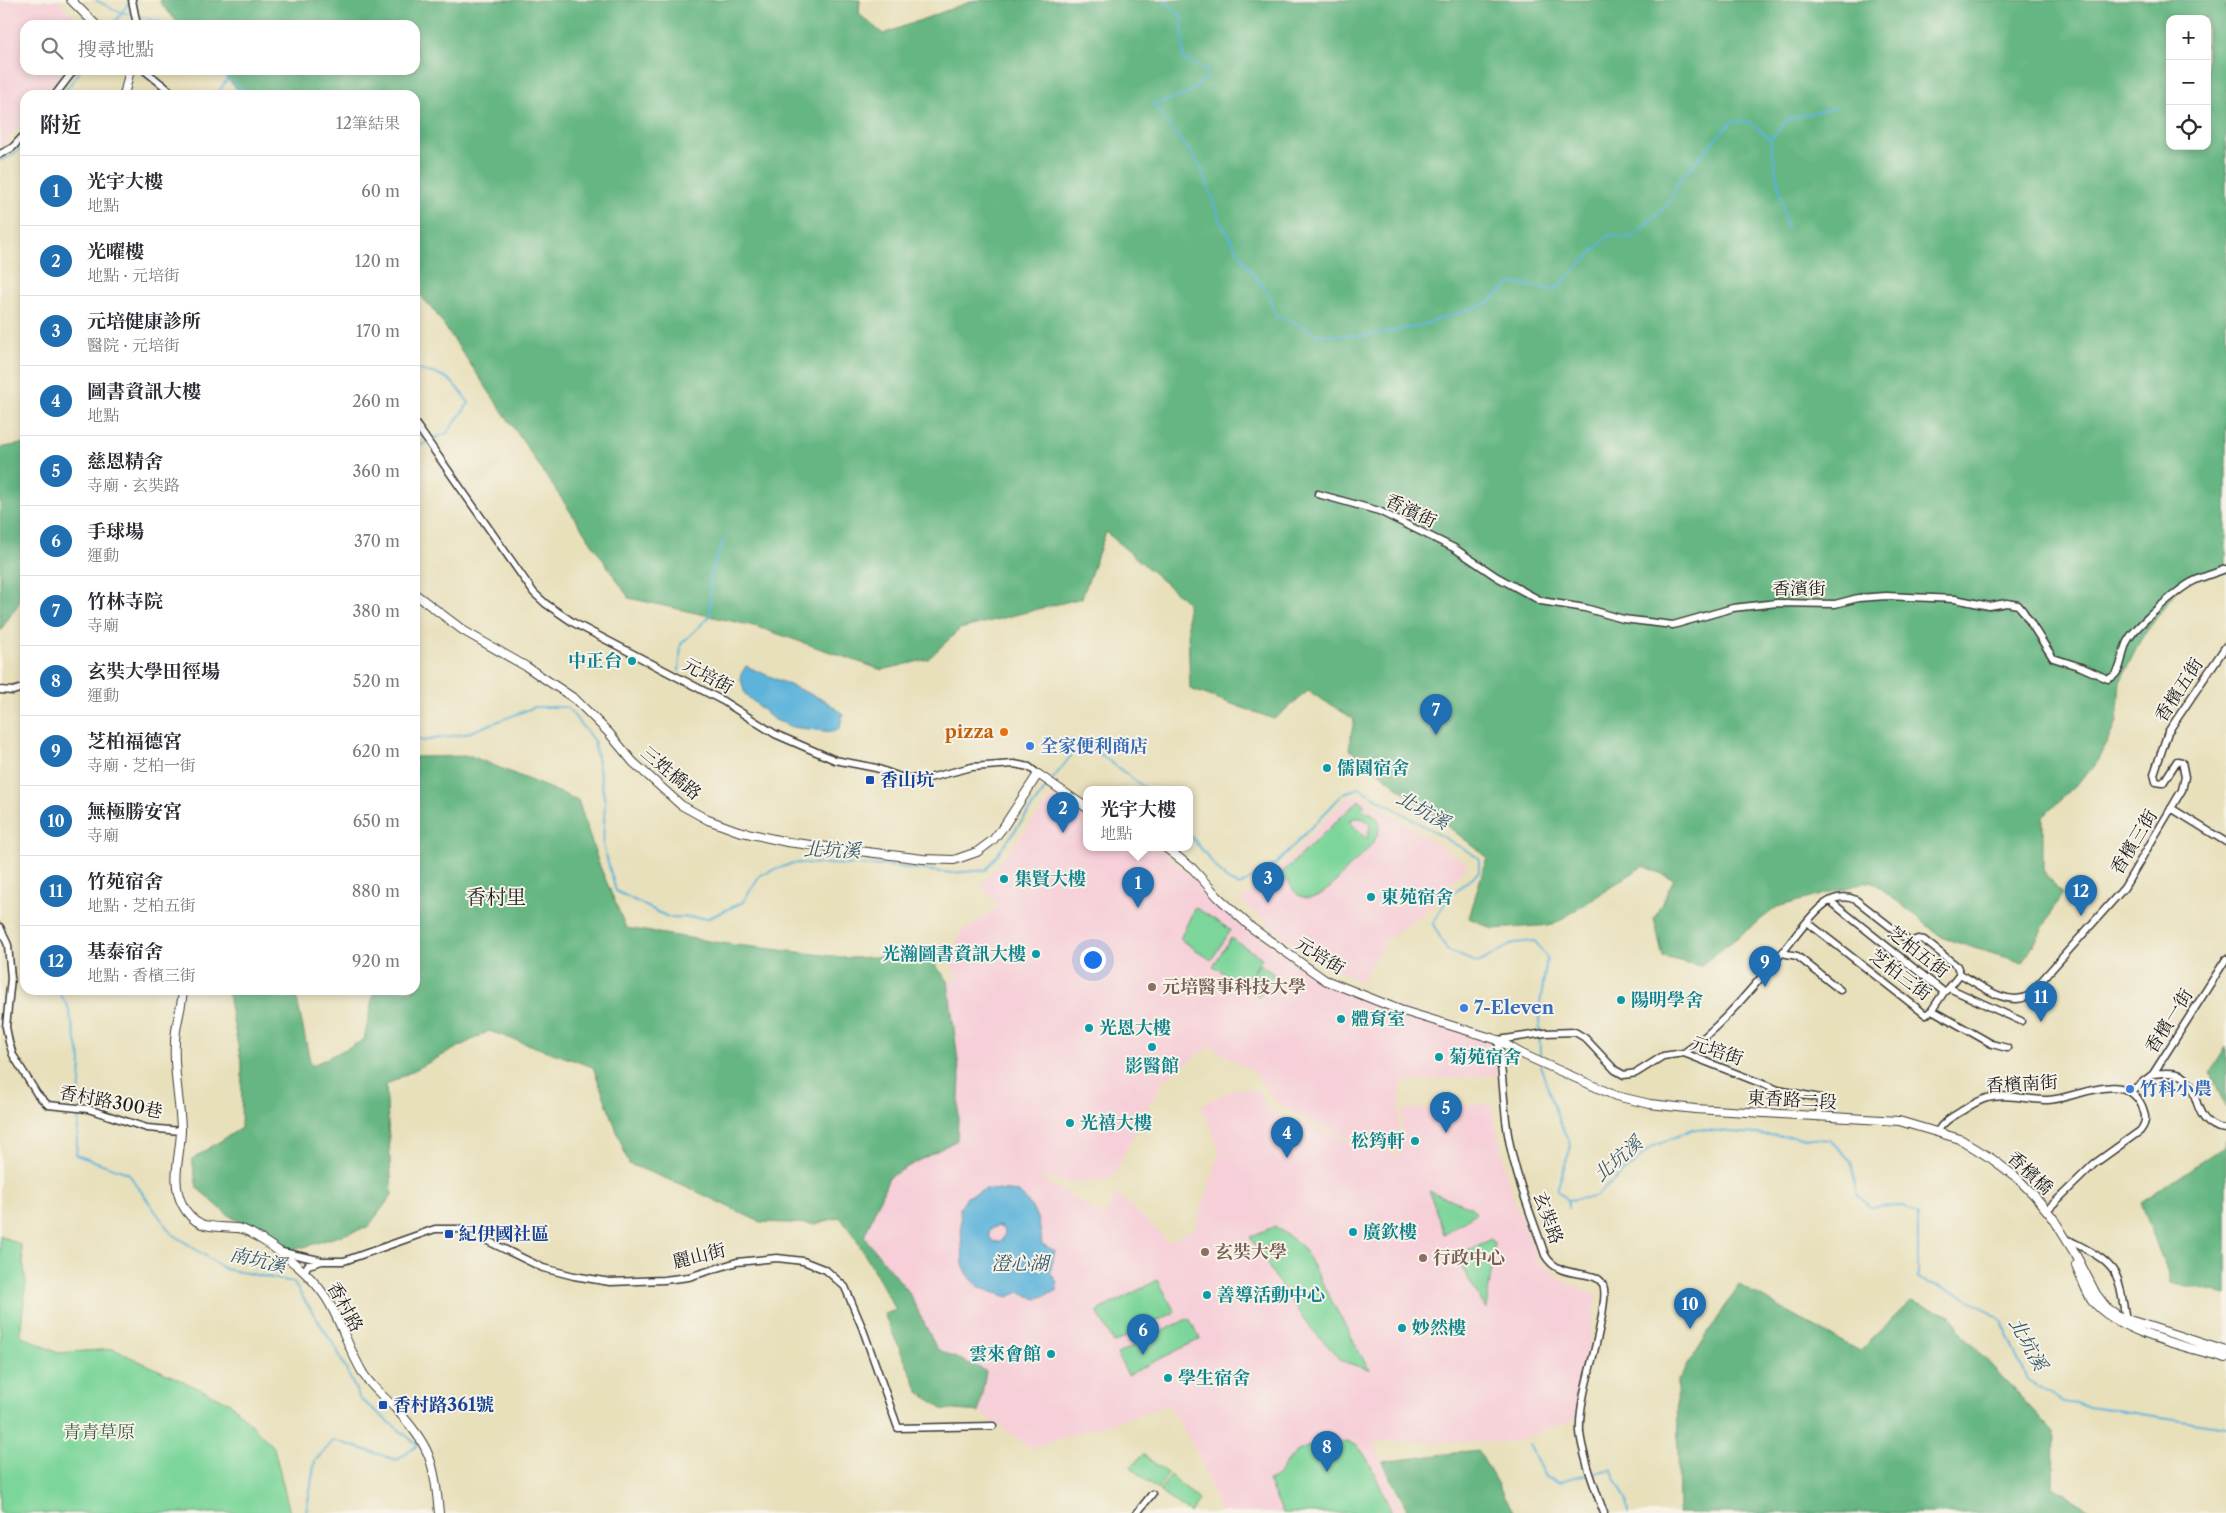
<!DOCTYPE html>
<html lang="zh-TW">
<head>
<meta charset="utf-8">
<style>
	body { margin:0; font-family:"Libre Caslon Text","Noto Serif TC",serif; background:#f7f7f7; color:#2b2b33 }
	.controls { position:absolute; right:15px; top:15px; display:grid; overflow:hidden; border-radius:10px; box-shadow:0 2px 8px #0003 }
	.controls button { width:45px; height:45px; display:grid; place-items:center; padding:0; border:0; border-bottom:1px solid #e1e1e2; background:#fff; color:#2b2b33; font:25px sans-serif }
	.you { position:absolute; left:1092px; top:959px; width:18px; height:18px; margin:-12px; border:4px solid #fff; border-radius:50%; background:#1a73e8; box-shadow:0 0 0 8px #1a73e833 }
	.badge { display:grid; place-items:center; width:32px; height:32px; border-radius:50%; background:#1f6fb2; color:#fff; font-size:16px; font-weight:700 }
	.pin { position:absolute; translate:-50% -41px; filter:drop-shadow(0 1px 2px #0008) }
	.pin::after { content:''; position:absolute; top:26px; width:18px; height:15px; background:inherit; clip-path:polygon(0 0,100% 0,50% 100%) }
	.popup { position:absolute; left:1083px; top:786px; width:110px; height:65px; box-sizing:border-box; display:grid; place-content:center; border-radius:10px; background:#fff; filter:drop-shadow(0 1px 4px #0005); font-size:16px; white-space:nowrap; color:#7c7c81 }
	.popup b { font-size:19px; color:#2b2b33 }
	.popup::after { content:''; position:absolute; left:50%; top:100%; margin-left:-10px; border:10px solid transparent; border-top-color:#fff }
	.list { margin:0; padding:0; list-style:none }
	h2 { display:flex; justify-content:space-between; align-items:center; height:65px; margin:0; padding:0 20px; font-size:21px }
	h2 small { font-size:16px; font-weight:400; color:#7c7c81 }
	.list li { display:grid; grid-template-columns:32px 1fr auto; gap:15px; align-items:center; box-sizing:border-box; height:70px; padding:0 20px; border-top:1px solid #e1e1e2 }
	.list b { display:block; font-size:19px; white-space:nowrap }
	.list p { margin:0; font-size:16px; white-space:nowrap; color:#7c7c81 }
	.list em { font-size:16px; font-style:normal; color:#7c7c81 }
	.icon { flex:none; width:28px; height:28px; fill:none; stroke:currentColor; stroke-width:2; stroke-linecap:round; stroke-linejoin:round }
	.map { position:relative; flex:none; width:2226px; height:1513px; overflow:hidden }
	.search { position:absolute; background:#fff; box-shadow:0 2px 8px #0003; left:20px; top:20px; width:400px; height:55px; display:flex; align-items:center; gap:12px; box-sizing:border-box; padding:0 18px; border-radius:15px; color:#7c7c81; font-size:19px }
	.panel { position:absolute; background:#fff; box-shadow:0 2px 8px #0003; left:20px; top:90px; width:400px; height:905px; border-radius:15px }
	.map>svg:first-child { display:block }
</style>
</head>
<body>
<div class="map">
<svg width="2226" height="1513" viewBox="0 0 2226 1513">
	<rect width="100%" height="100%" fill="#f7f3e8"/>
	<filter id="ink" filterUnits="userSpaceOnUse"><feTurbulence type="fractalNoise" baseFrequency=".02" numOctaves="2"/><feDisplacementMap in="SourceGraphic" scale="10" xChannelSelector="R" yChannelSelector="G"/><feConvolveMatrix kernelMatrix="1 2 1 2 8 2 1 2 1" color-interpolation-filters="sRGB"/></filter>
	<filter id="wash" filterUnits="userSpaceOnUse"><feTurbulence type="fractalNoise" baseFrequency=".0096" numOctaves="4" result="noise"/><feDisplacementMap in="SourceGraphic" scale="20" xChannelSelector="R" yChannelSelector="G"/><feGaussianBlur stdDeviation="1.12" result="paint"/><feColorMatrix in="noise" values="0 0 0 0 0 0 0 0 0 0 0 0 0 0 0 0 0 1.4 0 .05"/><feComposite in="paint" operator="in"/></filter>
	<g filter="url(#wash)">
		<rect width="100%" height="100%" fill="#e8e0bb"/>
		<path fill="#f6cfd8" d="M0,0H56L83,25H25V70H63L45,95H25V120L0,149Z
			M1054,795L1087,815V847H1156L1160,849L1195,880L1217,905L1316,978L1493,1041L1498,1075L1402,1081L1396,1152L1372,1146L1322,1127L1276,1103L1254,1072L1210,1046L1162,1081L1111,1179L1071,1183L1038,1176L1104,1216L1117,1193L1169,1242L1196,1227L1220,1151L1201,1105L1235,1089L1258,1090L1267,1109L1377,1151L1400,1155L1403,1110L1490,1103L1512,1193L1538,1262L1562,1280L1597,1295L1576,1418L1515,1442L1374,1441L1403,1513H1221L1198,1453L1168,1405L1031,1448L979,1412L986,1371L937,1349L908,1291L864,1237L889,1177L957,1140L960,1077L948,981L959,978L949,962L961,933L999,907L981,885Z
			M1361,795L1468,864L1432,906L1385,941L1361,983L1294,945L1240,900L1278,870L1347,797Z"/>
		<path fill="#7cd59a" stroke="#4c785b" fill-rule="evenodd" d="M1359,800L1365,805L1361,809C1401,821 1366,851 1351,866C1340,876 1325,898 1309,898C1297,898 1291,889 1288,879L1278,888L1272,882ZM1355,818C1363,818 1367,819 1370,826L1367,839L1349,821Z
			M1195,907L1231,930L1211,960L1180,939Z
			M1231,938L1262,958L1244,986L1213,966Z
			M1259,964L1274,974L1259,997L1245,987Z
			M1429,1191L1471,1207L1476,1213L1444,1234Z
			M1275,1226L1302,1246L1369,1370L1342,1361L1309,1326L1287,1296L1250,1237Z
			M0,1235L21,1245L26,1284L20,1335L58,1353L113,1349L230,1403L274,1448L290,1513H0Z
			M1491,1239L1495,1244L1486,1309L1455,1256Z
			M1158,1280L1175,1312L1114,1343L1097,1311Z
			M1189,1318L1200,1339L1128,1375L1117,1354Z
			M1330,1441C1340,1441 1348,1441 1357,1446C1368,1453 1385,1499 1392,1513H1283L1268,1481C1282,1475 1281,1469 1290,1458C1300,1447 1315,1443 1330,1441Z
			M1143,1454L1168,1474L1157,1490L1131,1467Z
			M1171,1475L1199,1500L1190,1513L1159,1491Z"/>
		<path fill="#65b682" stroke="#40694f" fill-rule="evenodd" d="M160,0H860L859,14L883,34L975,0H2226V572L2191,576L2179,587L2141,639L2120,682L2117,722L2094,767L2043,817V870L2062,894L2023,963L1943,938L1872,881L1777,907L1700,966L1663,957L1654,919L1674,879L1643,866L1553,925L1493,929L1469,918L1487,857L1349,749L1354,719L1308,691L1274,719L1190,689L1187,602L1106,532L1082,598L960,629L928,659L882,670L758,627L629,598L435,312L415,289V95H242L220,70H415V25H180L161,4ZM2170,19H2207V146H2170Z
			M25,443V594L0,631V448Z
			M471,756L578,800L599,864L626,928L728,944L850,958L927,955L948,981L960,1077L957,1140L889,1177L864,1237L908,1291L937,1349L986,1371L979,1412L942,1409L919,1392L884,1314L896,1310L856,1239L840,1217L815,1224L760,1222L685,1186L629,1164L593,1067L489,1031L386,1085L392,1195L368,1227L291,1251L228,1215L197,1188L192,1159L241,1128L242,1066L227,990H295L311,1066L364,1040L374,990H415V757Z
			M2226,1047V1108L2211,1072Z
			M2226,1140V1295L2171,1282L2141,1203L2225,1146Z
			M1739,1285L1859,1351L1911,1301L1951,1316L1967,1339L2054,1433L2053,1488L2095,1513H1679L1677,1382Z
			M1478,1450L1514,1513H1409L1382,1462Z"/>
		<path fill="#5db4da" stroke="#3c687b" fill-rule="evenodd" d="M746,666L824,700L843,714L840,728L833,732L792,727L773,719L745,694L740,676Z
			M986,1189L1019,1192C1036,1210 1040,1220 1042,1244L1055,1251L1050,1272L1057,1282L1056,1291L1036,1299L1020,1292L1008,1297L980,1288L968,1275L963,1264L960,1208L967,1197ZM997,1226L1002,1228L1005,1233L1002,1240L998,1242L992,1241L989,1235L990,1229Z"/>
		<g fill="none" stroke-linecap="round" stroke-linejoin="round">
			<path stroke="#5db4da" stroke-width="2" d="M96,0L114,10L173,25
				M1164,0L1182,16L1183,60L1207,69V77L1186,95L1153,104L1201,166L1221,223L1248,267L1268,293L1276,316L1298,324L1315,334L1364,336L1419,326L1488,303L1511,283L1555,290L1609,235L1631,238L1671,201L1676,184L1732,121L1751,122L1770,139L1787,229
				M113,25L131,0
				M222,70L227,79L251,95
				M62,95L81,70
				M217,95L227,79
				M1770,139L1788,119L1837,107
				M0,160C10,158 19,151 25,143
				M415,369C450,377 447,374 469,403L447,433L431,440
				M415,448L426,443
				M679,671L681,644L710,616V575L725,537
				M415,737L422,741L465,734L535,707H567L594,741L605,802L603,845L616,891L668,917L709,918L743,902L760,875L793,863L890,866L952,873L986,870L1049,784
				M1052,780L1073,753L1091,747L1146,789
				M1189,834L1226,879L1239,886L1277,863L1344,793L1359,788L1479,858V872L1447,898L1433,924L1447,950L1478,963L1514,943L1535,941L1547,958L1539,1011L1540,1060
				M58,990L68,1007L81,1061L79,1105
				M1540,1065L1558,1118L1571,1146L1557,1190L1568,1200L1595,1197L1652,1147L1693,1129L1830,1140L1851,1161L1857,1194L1870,1207L1904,1206L1918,1215V1279L1963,1295L2001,1320L2028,1380L2063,1402L2226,1427
				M79,1110L76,1155L128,1173L171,1233L225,1269L293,1282L337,1350L360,1399L418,1445L397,1460L334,1440L315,1461L306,1513
				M1568,1200V1208
				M1529,1444L1545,1477L1559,1482L1611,1469L1626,1500L1628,1513"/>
		</g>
	</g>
	<g filter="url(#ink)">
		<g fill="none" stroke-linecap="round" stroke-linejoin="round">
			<defs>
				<path id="minor" d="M132,0L137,25
					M144,70L175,95
					M55,95L74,70
					M0,154L12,148L25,134
					M415,423L534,593L546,604L574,623L723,701L775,734L835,760L876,768L903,778L925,779L972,767L1014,764L1029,767L1038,774
					M1318,494L1379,511L1454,548L1497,577L1541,601L1585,608L1623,619L1673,625L1733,608L1777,603L1835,604L1858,598L1886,596L1955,599L1989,606L2007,603L2018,605L2023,611L2053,658L2081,667L2108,679C2124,674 2120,653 2128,640C2136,626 2175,592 2190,583C2200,577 2215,573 2226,569
					M0,690L13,691L25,687
					M2171,808L2226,842
					M1830,901L1944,992L1949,988L2021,1021
					M1807,922L1926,1015L1932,1010L1992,1044L2007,1048
					M0,927L8,945L11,978L6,1027L9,1042L13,1055L37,1094L48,1105L88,1109L147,1128L181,1131
					M1782,953L1797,956L1840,990
					M1949,988L1960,974
					M1932,1010L1944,992
					M1684,1053C1722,1026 1751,989 1781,954C1794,939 1806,920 1821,907C1831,898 1844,894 1856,900L1910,942L1918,939L1924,940L1957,966L1960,974C1979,984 2006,1007 2028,996L2124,888L2182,790L2185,777L2182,762L2177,761L2163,783L2156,782L2154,774L2168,732L2226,646
					M2153,1074C2161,1073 2170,1072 2177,1074C2203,1079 2187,1126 2226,1129
					M2130,1092L2153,1074L2226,959
					M1937,1132C1943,1122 1950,1118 1960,1112C1968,1107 1977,1101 1987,1098C2006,1093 2028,1100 2048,1100C2076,1099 2125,1068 2142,1106C2146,1116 2147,1122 2140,1131L2094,1164L2047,1210
					M2067,1239C2085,1249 2111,1259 2118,1280C2122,1292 2123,1306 2126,1319
					M282,1252L319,1260
					M304,1272L308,1265L322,1261H344L435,1229H463L543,1268L574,1276L610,1282L664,1280L689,1277L737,1262L777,1258L803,1261L826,1270L845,1287L862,1327L898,1428L993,1426
					M1137,1513L1152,1494
					M1604,1513C1596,1492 1582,1455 1580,1432C1578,1396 1599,1346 1603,1308C1604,1301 1606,1292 1603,1285C1596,1267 1560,1282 1545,1255C1530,1211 1511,1167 1506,1120C1503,1093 1502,1067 1498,1040L1545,1033L1575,1032L1585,1038L1615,1070L1624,1075L1636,1073L1663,1056L1684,1053L1778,1090L1820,1098L1819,1117"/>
				<path id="tertiary" d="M71,0L96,25
					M124,95L130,70
					M415,594L464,631L527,667L575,699L609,733L633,762L681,805L708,820L738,831L787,842L923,859L954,860L977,852L993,840L1004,826L1038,774L1087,808
					M1165,847L1193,869L1218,897L1252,928L1325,980L1400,1010L1498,1040L1522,1054L1616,1096L1650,1104L1695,1109L1899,1121L1960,1139L1992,1159L2016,1177L2034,1195L2053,1218L2077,1257L2096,1294L2106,1307L2120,1317L2226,1351
					M183,990C182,1008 175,1025 175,1042C173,1071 180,1100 181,1129C181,1154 170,1180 182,1204C200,1240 229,1219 251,1233C281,1251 318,1278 333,1310C344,1331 351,1354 364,1375C372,1387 385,1398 395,1408C431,1446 434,1462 439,1513
					M2076,1265C2081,1276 2085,1290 2092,1300C2118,1333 2187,1347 2226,1358"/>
			</defs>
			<use href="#minor" stroke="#3b3934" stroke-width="9"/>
			<use href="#tertiary" stroke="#3b3934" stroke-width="10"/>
			<use href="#minor" stroke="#fff" stroke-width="6"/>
			<use href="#tertiary" stroke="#fff" stroke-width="8"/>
		</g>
	</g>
	<g fill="#0f9aa8" stroke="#f7f3e8" stroke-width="2">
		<circle cx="632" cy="661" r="5"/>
		<circle cx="1327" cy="768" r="5"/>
		<circle cx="1004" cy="879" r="5"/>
		<circle cx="1371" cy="897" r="5"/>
		<circle cx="1036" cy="954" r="5"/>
		<circle cx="1621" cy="1000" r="5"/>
		<circle cx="1341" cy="1019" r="5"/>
		<circle cx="1089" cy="1028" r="5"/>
		<circle cx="1152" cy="1047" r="5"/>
		<circle cx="1439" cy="1057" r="5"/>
		<circle cx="1070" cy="1123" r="5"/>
		<circle cx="1415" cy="1141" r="5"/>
		<circle cx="1353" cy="1232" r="5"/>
		<circle cx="1207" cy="1295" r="5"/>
		<circle cx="1402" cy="1328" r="5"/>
		<circle cx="1051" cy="1354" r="5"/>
		<circle cx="1168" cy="1378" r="5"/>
	</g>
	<circle fill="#e8710a" stroke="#f7f3e8" stroke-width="2" cx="1004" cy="732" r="5"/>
	<g fill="#3f7fe0" stroke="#f7f3e8" stroke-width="2">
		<circle cx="1030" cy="746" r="5"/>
		<circle cx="1464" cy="1008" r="5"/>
		<circle cx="2130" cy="1089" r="5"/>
	</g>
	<g fill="#1a4fb4" stroke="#f7f3e8" stroke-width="2">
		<rect x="865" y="775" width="10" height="10" rx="2.5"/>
		<rect x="444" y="1229" width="10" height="10" rx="2.5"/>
		<rect x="378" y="1400" width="10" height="10" rx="2.5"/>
	</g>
	<g fill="#8d6e63" stroke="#f7f3e8" stroke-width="2">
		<circle cx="1152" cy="987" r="5"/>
		<circle cx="1205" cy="1252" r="5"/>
		<circle cx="1423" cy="1258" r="5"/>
	</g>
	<g text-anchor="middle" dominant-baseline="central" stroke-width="4" stroke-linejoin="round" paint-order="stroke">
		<g font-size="18" fill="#1c1c1c" stroke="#f7f3e8">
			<text transform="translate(1411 511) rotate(26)">香濱街</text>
			<text x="1799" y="589">香濱街</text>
			<text transform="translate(708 676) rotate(29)">元培街</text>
			<text transform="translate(2179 690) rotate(-57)">香檳五街</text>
			<text transform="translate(671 773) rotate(40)">三姓橋路</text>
			<text transform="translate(2134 842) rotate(-59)">香檳三街</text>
			<text transform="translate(1918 952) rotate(38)">芝柏五街</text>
			<text transform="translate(1320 956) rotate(32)">元培街</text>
			<text transform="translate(1900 975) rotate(37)">芝柏三街</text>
			<text transform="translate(2169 1021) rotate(-58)">香檳一街</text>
			<text transform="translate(1717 1051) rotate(19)">元培街</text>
			<text transform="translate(2022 1084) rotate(-3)">香檳南街</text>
			<text transform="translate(1792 1100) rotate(3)">東香路二段</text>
			<text transform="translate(111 1102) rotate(11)">香村路300巷</text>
			<text transform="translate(2030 1173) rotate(43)">香檳橋</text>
			<text transform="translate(1548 1218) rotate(70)">玄奘路</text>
			<text transform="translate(699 1256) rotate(-14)">麗山街</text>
			<text transform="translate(345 1307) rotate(61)">香村路</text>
		</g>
		<g font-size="18" font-weight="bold" fill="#0d838f" stroke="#f7f3e8" text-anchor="start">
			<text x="622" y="661" text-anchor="end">中正台</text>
			<text x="1337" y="768">儒園宿舍</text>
			<text x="1014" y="879">集賢大樓</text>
			<text x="1381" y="897">東苑宿舍</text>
			<text x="1026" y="954" text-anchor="end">光瀚圖書資訊大樓</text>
			<text x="1631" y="1000">陽明學舍</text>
			<text x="1351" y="1019">體育室</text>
			<text x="1099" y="1028">光恩大樓</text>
			<text x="1449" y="1057">菊苑宿舍</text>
			<text x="1152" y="1066" text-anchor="middle">影醫館</text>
			<text x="1080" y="1123">光禧大樓</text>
			<text x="1405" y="1141" text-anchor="end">松筠軒</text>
			<text x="1363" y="1232">廣欽樓</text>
			<text x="1217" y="1295">善導活動中心</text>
			<text x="1412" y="1328">妙然樓</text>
			<text x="1041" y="1354" text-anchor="end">雲來會館</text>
			<text x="1178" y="1378">學生宿舍</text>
		</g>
		<g font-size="18" font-weight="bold" fill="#c56008" stroke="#f7f3e8" text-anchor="end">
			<text x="994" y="732">pizza</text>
		</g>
		<g font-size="18" font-weight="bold" fill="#366cbe" stroke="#f7f3e8" text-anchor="start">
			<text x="1040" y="746">全家便利商店</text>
			<text x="1474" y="1008">7-Eleven</text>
			<text x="2140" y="1089">竹科小農</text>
		</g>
		<g font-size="18" font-weight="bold" fill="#164399" stroke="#f7f3e8" text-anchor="start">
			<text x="880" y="780">香山坑</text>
			<text x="459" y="1234">紀伊國社區</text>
			<text x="393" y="1405">香村路361號</text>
		</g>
		<g font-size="18" font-weight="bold" fill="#785e54" stroke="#f7f3e8" text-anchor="start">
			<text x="1162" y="987">元培醫事科技大學</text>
			<text x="1215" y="1252">玄奘大學</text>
			<text x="1433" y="1258">行政中心</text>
		</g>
		<g font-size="18" fill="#3e5d48" stroke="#f7f3e8">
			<text x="99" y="1432">青青草原</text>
		</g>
		<g font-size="19" font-style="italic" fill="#365968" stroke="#f7f3e8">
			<text transform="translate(1423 810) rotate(30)">北坑溪</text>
			<text transform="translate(832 850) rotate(2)">北坑溪</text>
			<text transform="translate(1618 1159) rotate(-41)">北坑溪</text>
			<text transform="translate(258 1260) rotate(13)">南坑溪</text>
			<text x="1020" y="1263">澄心湖</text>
			<text transform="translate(2028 1344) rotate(61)">北坑溪</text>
		</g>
		<g font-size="20" fill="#1c1c1c" stroke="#f7f3e8">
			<text x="496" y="897">香村里</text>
		</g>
	</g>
</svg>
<div class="controls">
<button>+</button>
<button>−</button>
<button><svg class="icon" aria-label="locate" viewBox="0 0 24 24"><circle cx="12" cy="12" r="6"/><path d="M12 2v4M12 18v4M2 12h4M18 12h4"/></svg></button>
</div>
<div class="you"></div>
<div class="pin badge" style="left:1138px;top:908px">1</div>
<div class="popup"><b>光宇大樓</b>地點</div>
<div class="pin badge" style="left:1063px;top:833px">2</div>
<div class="pin badge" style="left:1268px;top:903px">3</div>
<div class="pin badge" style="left:1287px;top:1158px">4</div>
<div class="pin badge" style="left:1446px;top:1133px">5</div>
<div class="pin badge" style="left:1143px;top:1355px">6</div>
<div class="pin badge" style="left:1436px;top:735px">7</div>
<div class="pin badge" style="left:1327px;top:1472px">8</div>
<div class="pin badge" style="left:1765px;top:987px">9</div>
<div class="pin badge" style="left:1690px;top:1329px">10</div>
<div class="pin badge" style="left:2041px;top:1022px">11</div>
<div class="pin badge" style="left:2081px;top:916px">12</div>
<div class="search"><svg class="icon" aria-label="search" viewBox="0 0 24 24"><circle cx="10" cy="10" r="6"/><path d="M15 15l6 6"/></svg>搜尋地點</div>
<section class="panel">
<h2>附近<small>12筆結果</small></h2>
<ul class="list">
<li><span class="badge">1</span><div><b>光宇大樓</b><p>地點</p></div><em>60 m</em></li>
<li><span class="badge">2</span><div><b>光曜樓</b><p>地點 · 元培街</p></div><em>120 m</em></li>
<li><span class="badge">3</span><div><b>元培健康診所</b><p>醫院 · 元培街</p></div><em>170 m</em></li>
<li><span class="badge">4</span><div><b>圖書資訊大樓</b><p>地點</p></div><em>260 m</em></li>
<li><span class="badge">5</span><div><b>慈恩精舍</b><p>寺廟 · 玄奘路</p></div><em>360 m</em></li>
<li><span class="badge">6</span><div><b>手球場</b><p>運動</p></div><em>370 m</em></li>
<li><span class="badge">7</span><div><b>竹林寺院</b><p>寺廟</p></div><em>380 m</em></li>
<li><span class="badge">8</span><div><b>玄奘大學田徑場</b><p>運動</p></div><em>520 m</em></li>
<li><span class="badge">9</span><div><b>芝柏福德宮</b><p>寺廟 · 芝柏一街</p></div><em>620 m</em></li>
<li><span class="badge">10</span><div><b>無極勝安宮</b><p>寺廟</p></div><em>650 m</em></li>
<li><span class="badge">11</span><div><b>竹苑宿舍</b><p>地點 · 芝柏五街</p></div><em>880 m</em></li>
<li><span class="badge">12</span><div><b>基泰宿舍</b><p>地點 · 香檳三街</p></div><em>920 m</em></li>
</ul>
</section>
</div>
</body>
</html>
